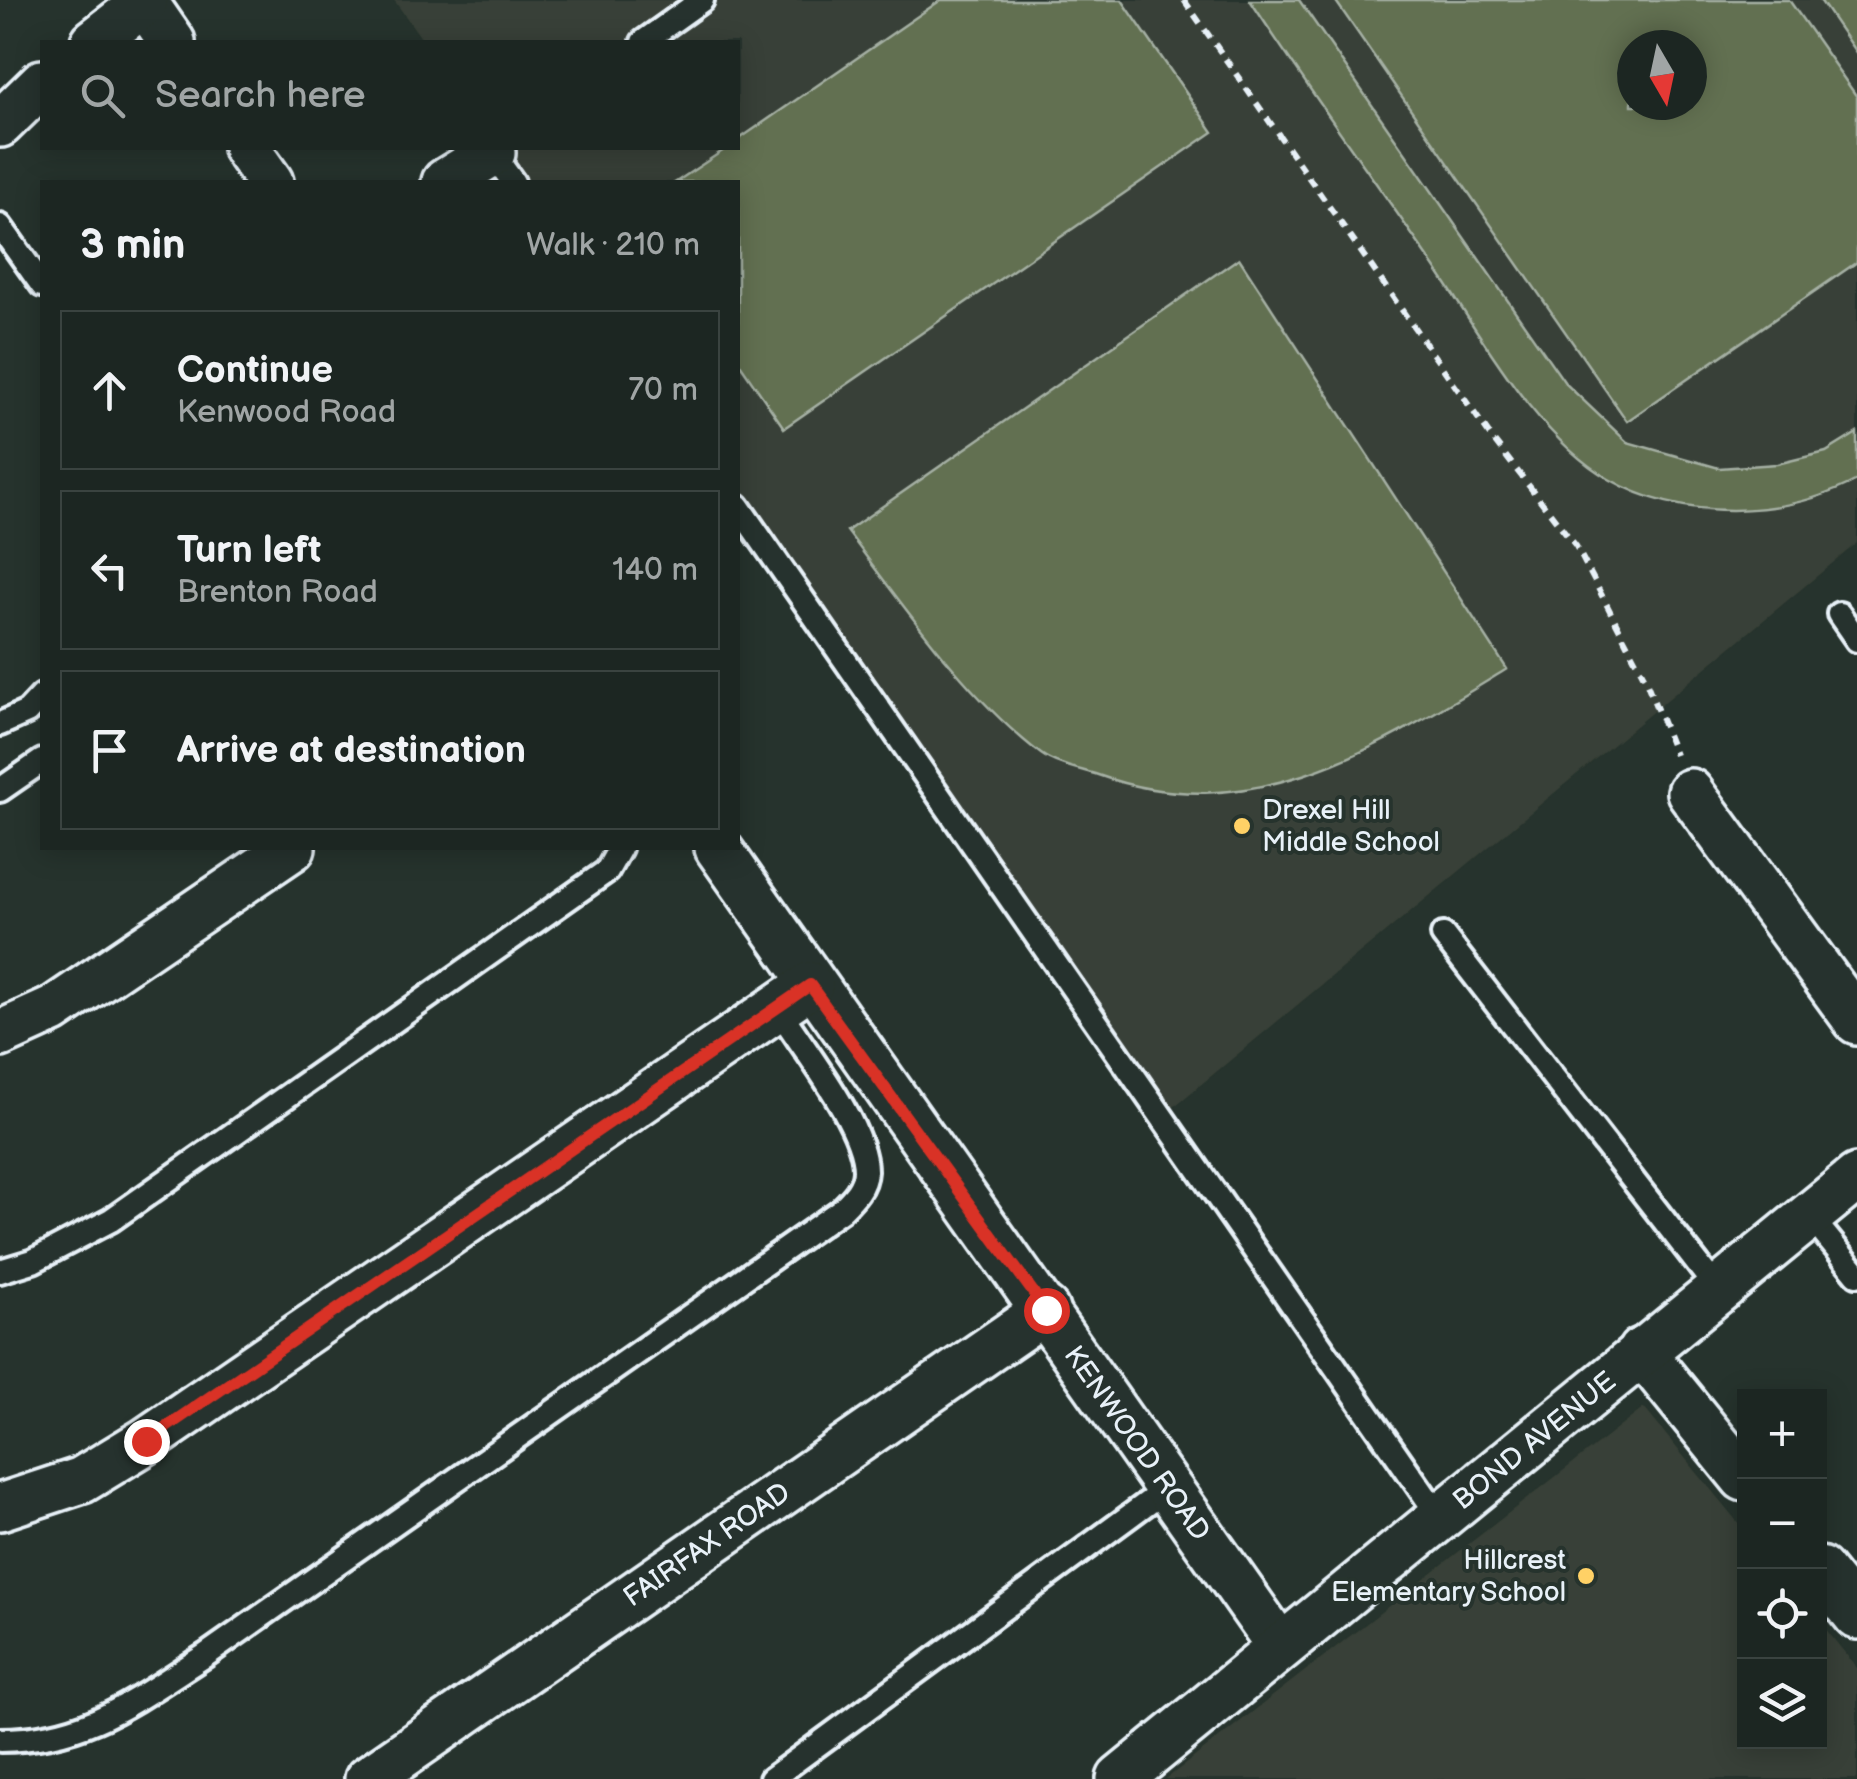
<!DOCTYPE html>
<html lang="en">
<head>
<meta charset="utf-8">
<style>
	body { margin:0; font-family:"Balsamiq Sans",sans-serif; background:#29322f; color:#f1f3f6 }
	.controls { position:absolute; right:30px; bottom:30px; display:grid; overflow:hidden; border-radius:0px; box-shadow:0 5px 25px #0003 }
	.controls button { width:90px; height:90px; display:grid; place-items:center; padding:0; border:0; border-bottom:2px solid #3a4340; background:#1c2622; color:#f1f3f6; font:50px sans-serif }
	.compass { position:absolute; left:1617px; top:30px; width:90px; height:90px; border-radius:50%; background:#1c2622; box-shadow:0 5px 25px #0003; rotate:171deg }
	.stop { position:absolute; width:30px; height:30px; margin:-22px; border:8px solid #d93025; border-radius:50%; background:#fff }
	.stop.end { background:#d93025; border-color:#fff; box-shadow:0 2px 10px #0008 }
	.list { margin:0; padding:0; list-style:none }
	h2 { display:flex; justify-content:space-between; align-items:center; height:130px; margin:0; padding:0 40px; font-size:42px }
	h2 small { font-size:32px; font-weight:400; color:#a0a5a5 }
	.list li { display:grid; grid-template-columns:65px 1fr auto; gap:30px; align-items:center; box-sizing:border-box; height:160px; margin:0 20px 20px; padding:0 20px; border:2px solid #3a4340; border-radius:0px }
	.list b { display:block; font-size:38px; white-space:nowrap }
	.list p { margin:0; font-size:32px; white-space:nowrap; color:#a0a5a5 }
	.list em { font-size:32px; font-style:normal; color:#a0a5a5 }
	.icon { flex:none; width:55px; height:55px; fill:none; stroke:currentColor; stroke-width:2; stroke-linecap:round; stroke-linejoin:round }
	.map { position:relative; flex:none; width:1857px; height:1779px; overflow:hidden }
	.search { position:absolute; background:#1c2622; box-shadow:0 5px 25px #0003; left:40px; top:40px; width:700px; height:110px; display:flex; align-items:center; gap:25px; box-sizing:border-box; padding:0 35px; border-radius:0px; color:#a0a5a5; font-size:38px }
	.panel { position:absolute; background:#1c2622; box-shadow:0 5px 25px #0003; left:40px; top:180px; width:700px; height:670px; border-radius:0px }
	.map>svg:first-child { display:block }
</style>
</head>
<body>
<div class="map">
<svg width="1857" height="1779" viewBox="0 0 1857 1779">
	<rect width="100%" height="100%" fill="#26332d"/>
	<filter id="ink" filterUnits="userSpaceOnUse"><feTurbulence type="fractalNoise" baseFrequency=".01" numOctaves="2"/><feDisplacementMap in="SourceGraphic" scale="20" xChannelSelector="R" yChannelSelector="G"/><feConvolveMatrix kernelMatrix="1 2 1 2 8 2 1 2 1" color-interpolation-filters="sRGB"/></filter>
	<g filter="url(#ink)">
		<path fill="#394137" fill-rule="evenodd" d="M394,0H1857V543L1170,1110L738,491V182H522L497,148H738V42H424ZM1632,45H1692V105H1632Z
			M1644,1408L1744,1530V1742H1820V1622L1857,1668V1779H1166Z"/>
		<path fill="#626f51" stroke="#a5b0a4" stroke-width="2.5" fill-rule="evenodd" d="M941,0H1122L1213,132L784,428L738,361V182H676L727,148H738V140Z
			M1250,0H1299L1565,383L1627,442L1719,468L1777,464L1826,452L1857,433V480C1783,519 1682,521 1609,479C1535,437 1479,331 1432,263C1371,175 1308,89 1250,0Z
			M1335,0H1789L1857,97V262L1627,421ZM1692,45V105H1632V45Z
			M1820,0H1857V54Z
			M1239,258L1507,669C1379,747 1252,830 1098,775C1080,769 1056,765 1041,754C967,698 903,605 847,531Z"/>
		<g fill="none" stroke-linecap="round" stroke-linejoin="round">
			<defs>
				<path id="lane" d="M643,42L702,0
					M497,150L492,153L513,182
					M0,226L42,285
					M738,506L1439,1516
					M1839,614L1857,640
					M0,724L27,712L42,696
					M0,790L42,761
					M1443,935L1718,1290
					M1809,1215L1857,1274
					M0,1271L33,1261L111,1220L607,871L620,848
					M0,1740C88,1740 135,1700 206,1655L841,1210C852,1199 864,1188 865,1171C866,1126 801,1046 777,1007
					M771,1779L1169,1487"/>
				<g id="street">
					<path d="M143,0L172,42"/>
					<path d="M94,42L144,3"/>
					<path d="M0,124L42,83"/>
					<path d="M246,148L270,182"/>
					<path d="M445,182L492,153"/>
					<path d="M1690,792L1857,1021"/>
					<path id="s1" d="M718,848L1279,1645"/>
					<path d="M0,1034L53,1010L292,848"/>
					<path d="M1641,1351L1744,1478"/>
					<path d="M0,1507L82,1480L146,1441L810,985"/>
					<path d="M1820,1570L1857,1616"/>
					<path id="s2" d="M368,1779L1046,1310"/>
					<path id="s3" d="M1120,1779L1857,1177"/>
				</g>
			</defs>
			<use href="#lane" stroke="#e8f1f8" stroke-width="30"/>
			<use href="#street" stroke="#e8f1f8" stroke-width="52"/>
			<path stroke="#e8f1f8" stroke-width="6" stroke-dasharray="10 8" stroke-linecap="butt" d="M1184,0L1494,441L1576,546L1644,676L1675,755"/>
			<use href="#lane" stroke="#26332d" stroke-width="22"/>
			<use href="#street" stroke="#26332d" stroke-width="45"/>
		</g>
	</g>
	<g fill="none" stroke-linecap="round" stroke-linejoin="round" filter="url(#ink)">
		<path stroke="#d93025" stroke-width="12" d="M146,1441L810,985L1046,1310"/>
	</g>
	<g fill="#ffd166" stroke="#26332d" stroke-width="4">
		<circle cx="1242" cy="826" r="10"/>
		<circle cx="1586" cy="1576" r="10"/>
	</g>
	<g text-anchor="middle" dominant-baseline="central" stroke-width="8" stroke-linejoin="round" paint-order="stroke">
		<g font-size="28" fill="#e8f1f8" stroke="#26332d" text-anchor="start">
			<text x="1262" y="810">Drexel Hill<tspan x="1262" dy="32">Middle School</tspan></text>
			<text x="1566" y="1560" text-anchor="end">Hillcrest<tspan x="1566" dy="32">Elementary School</tspan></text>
		</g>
		<g font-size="28" fill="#e8f1f8" stroke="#26332d">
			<text stroke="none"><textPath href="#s3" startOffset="535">BOND AVENUE</textPath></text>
			<text stroke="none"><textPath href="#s1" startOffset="728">KENWOOD ROAD</textPath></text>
			<text stroke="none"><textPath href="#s2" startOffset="412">FAIRFAX ROAD</textPath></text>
		</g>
	</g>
</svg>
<div class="controls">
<button>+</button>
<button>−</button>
<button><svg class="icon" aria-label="locate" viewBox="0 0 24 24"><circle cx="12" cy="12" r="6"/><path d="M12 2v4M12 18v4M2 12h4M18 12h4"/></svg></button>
<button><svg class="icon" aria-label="layers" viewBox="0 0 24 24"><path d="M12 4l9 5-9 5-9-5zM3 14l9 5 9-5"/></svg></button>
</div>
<svg class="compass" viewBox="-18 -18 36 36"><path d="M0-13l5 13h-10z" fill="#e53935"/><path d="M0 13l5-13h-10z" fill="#a0a5a5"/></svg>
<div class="stop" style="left:1046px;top:1310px"></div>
<div class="stop end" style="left:146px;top:1441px"></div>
<div class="search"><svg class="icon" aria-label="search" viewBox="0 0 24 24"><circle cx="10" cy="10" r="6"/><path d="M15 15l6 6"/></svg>Search here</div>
<section class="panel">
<h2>3 min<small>Walk · 210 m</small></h2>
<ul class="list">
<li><svg class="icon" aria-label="ahead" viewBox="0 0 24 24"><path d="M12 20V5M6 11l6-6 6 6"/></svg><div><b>Continue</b><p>Kenwood Road</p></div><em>70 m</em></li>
<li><svg class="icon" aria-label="left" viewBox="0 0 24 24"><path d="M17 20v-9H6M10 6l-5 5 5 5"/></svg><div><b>Turn left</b><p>Brenton Road</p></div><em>140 m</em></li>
<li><svg class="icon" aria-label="arrive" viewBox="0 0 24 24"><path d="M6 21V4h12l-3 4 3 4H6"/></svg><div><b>Arrive at destination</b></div></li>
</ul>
</section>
</div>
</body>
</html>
